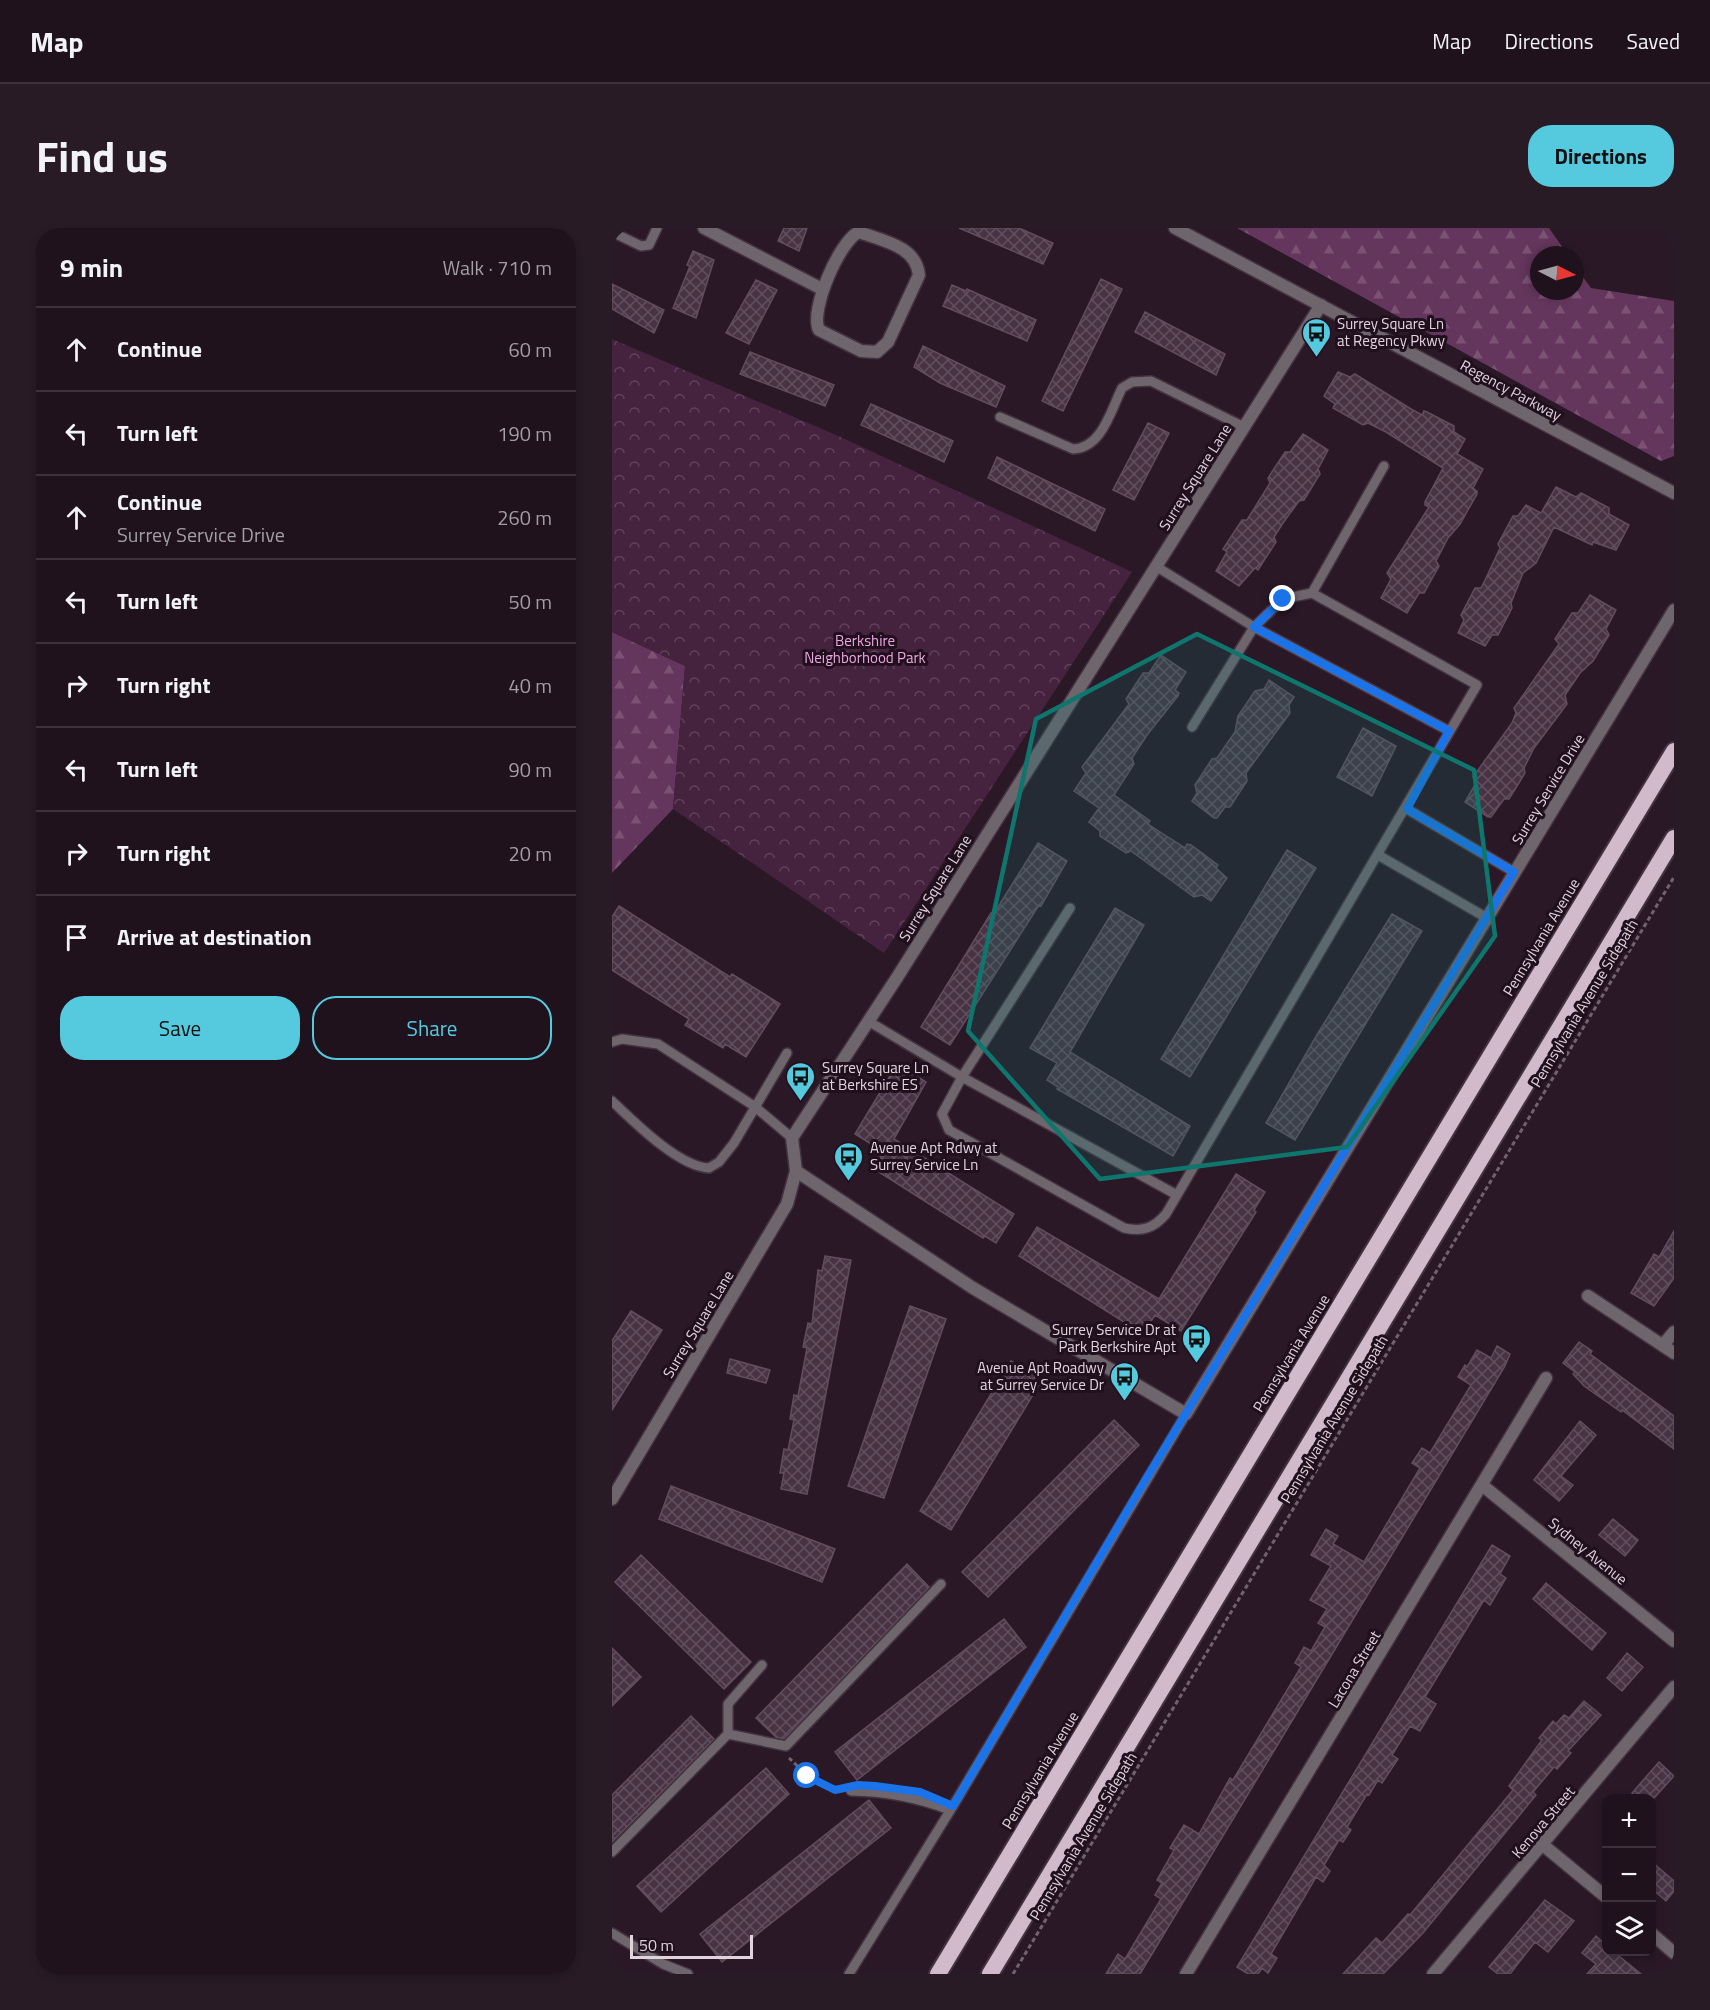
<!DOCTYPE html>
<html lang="en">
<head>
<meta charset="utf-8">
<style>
	body { margin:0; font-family:"Titillium Web",sans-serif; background:#281b26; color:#f1f3f6 }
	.controls { position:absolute; right:18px; bottom:18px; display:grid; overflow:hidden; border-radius:12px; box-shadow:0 3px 9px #0003 }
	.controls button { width:54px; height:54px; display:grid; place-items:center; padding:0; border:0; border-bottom:2px solid #3d323b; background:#20121d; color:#f1f3f6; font:30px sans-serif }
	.compass { position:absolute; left:918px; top:18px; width:54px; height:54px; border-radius:50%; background:#20121d; box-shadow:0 3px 9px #0003; rotate:96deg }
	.scale { position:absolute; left:18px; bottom:15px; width:123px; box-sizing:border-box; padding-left:6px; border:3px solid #e0d3dc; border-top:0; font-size:16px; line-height:21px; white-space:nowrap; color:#e0d3dc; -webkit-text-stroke:4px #200f1d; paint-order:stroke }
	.stop { position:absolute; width:18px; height:18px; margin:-14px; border:4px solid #1a73e8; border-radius:50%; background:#fff }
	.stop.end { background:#1a73e8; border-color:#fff; box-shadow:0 2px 6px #0008 }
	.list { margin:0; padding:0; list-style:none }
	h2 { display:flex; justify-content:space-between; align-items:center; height:78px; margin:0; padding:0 24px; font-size:26px }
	h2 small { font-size:20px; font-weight:400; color:#a29ea4 }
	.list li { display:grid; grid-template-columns:39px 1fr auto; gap:18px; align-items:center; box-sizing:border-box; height:84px; padding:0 24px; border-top:2px solid #3d323b }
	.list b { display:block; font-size:22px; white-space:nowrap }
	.list p { margin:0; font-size:20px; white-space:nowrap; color:#a29ea4 }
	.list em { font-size:20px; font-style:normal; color:#a29ea4 }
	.actions { display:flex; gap:12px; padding:18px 24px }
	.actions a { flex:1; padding:14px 0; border:2px solid #55cadf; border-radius:24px; text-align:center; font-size:21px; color:#55cadf }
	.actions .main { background:#55cadf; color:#111 }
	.icon { flex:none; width:33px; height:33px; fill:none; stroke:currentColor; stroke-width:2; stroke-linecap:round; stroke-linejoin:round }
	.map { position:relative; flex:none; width:1062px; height:1746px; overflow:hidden; border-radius:24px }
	header { display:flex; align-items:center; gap:36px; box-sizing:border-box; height:84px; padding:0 30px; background:#20121d; border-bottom:2px solid #3d323b }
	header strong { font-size:28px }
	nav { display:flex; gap:33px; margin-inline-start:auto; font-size:21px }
	.intro { display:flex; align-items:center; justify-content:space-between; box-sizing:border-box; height:144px; padding:0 36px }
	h1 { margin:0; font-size:42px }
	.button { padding:15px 27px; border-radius:24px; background:#55cadf; color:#111; font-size:21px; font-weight:700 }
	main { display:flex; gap:36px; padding:0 36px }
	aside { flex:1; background:#20121d; border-radius:24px; box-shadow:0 3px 9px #0003 }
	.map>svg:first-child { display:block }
</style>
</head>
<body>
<header>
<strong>Map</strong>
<nav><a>Map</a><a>Directions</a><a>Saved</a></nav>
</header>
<div class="intro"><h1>Find us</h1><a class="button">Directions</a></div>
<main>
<aside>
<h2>9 min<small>Walk · 710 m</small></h2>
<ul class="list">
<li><svg class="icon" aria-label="ahead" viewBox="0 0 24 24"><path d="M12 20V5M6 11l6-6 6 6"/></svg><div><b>Continue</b></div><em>60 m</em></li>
<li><svg class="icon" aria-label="left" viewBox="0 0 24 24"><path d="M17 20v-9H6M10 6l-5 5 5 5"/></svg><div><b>Turn left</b></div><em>190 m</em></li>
<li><svg class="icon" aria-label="ahead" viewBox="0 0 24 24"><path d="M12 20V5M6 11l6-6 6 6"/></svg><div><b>Continue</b><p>Surrey Service Drive</p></div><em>260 m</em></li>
<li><svg class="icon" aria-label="left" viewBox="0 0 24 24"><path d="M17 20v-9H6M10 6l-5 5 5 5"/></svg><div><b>Turn left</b></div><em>50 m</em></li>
<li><svg class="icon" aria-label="right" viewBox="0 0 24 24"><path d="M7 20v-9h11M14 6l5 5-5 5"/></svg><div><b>Turn right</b></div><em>40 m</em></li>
<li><svg class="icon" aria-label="left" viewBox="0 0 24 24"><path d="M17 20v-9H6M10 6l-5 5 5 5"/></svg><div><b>Turn left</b></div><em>90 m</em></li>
<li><svg class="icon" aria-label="right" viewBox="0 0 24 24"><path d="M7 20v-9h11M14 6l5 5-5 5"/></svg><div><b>Turn right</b></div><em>20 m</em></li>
<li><svg class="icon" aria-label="arrive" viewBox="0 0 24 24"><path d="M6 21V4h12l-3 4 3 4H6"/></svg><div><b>Arrive at destination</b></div></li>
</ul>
<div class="actions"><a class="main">Save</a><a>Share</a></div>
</aside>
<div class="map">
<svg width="1062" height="1746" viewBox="0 0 1062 1746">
	<defs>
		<pattern id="forest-firs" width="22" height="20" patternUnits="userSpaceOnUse" patternTransform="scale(1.5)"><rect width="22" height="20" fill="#65365d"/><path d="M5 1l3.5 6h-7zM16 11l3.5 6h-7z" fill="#7b5274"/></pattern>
		<pattern id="park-crowns" width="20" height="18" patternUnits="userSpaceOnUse" patternTransform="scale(1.5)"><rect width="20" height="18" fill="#45233f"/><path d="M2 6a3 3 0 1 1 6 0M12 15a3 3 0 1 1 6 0" fill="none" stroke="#60425a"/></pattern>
		<pattern id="building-cross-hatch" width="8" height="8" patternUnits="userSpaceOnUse" patternTransform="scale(1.5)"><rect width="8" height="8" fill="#473343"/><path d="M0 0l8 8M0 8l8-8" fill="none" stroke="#61505e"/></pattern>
	</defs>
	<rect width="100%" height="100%" fill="#2a1827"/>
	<path fill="url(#forest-firs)" d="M625,0H937L956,27H927V63H963V38L979,60L1062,73V228L1049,233Z
		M0,404L73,438L61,581L0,645Z"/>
	<path fill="url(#park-crowns)" d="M0,111L224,207L520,344L272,725L61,581L73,438L0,404Z"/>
	<path fill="url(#building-cross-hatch)" stroke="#624d5e" stroke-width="1.5" d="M172,0H195L187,23L166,13Z
		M347,0H407L441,15L431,36Z
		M81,23L102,32L84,90L61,80L78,38L75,37Z
		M489,51L510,61L451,183L430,173Z
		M144,52L165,62L137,116L114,105Z
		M0,56L52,82L42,105L0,81Z
		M340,57L354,63L355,61L424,92L415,113L331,78Z
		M533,84L613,126L604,147L523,104Z
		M311,118L393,158L384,179L328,155L302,139Z
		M138,124L222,157L213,178L128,146Z
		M726,144L738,149L743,146L799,181L810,187L812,183L815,184L842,198V204L853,211L845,226L871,241L861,260L865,263V266L848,296L836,310L824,333L827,338L812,365H807L795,385L769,370L779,351L775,345L817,279L813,277V274L831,240L774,204L756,195L751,197L721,180L723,176L712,168Z
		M259,176L341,213L332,234L249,197Z
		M536,195L557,205L522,272L501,262Z
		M691,206L716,222L706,241L708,246L692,272L687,273L671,295L662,309L664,314L646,342L643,340L627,358L604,343L615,324L611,321L630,292H635L658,255L656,250L673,224H678Z
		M385,229L493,281L483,303L376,250Z
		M944,259L964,269L969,265L997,280V286L1017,297L1004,322L981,314L980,317L942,299L924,335L911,345L899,375L900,380L886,407H880L873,418L846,405L852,392L849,387L863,360H869L874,350L888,320L886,316L901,288H906L914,277L929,285Z
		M978,367L1004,382L994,401L997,407L981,433L968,445L953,467L955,476L922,520L912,540L913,545L897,571H892L879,589H876L853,574L864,555L861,549L900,495L904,485L902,480L947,416L943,411L960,385H966Z
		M549,427L574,444L563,462L567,465L566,468L535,507L520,530L522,536L502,567L538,593L536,596L545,602L573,620L575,616L579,617L606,637L604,640L615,650L599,673L590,667L582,669L519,623L514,625L488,608V603L477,594L487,580L462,563L474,545L470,539L517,476L514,471L531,445H537Z
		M657,452L682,469L677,477L678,485L634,545L635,553L618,579H613L605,590H602L580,573L585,565L583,557L600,531L605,530L623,504L626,488L643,463L652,461Z
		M751,500L784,518L760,568L725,549Z
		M426,615L455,633L429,678L427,677L338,817L309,799L379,685L381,687Z
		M675,622L704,640L578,849L549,831Z
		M7,678L118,749L120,746L168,776L134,829L113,816L111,820L73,797L77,791L0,742V689Z
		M503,680L532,697L458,824L578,898L561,928L445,861L446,859L435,852L445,835L418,820Z
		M780,686L810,703L683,912L654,895L706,805Z
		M285,836L314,854L282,911L402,986L384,1015L373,1008L371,1010L259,939L269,922L243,906Z
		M624,946L653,964L642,982L644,984L569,1103L543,1087L532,1104L520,1099L407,1028L425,999L547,1071Z
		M1062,1003V1050L1042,1078L1019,1065L1042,1026L1047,1029Z
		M213,1028L239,1032L195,1266L169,1261L172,1245H168L172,1221L176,1222L182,1192L178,1191L182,1167L186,1168L195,1120L191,1119L196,1095L200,1096L206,1042L210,1043Z
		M298,1078L334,1091L272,1270L236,1258Z
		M19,1083L50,1102L0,1182V1113Z
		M967,1114L980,1123L978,1126L1062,1188V1221L1010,1182L1009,1184L972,1158L961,1146L963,1144L951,1135Z
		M885,1118L898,1126L893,1138L528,1746H494L506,1726L513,1731L549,1671L543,1667L550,1655L545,1652L562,1622L558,1620L572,1597L587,1606L618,1550L621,1552L689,1439L683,1435L692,1419L699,1423L713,1399L706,1395L715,1381L698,1372L719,1338L699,1327L714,1301L726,1308L721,1316L752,1334L808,1240L800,1235L810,1220L818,1225L859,1157L846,1149L853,1137L855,1139L865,1122L879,1130Z
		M118,1131L158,1142L154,1155L115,1145Z
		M399,1133L430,1152L339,1302L308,1283Z
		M502,1192L527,1217L376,1369L350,1344Z
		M968,1193L984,1207L949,1248L961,1257L947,1273L922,1252Z
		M59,1258L223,1321L210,1354L47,1291Z
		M1001,1291L1026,1312L1013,1328L987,1307Z
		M880,1317L898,1328L888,1346L894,1350L878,1377L872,1372L813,1469L824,1476L808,1503L798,1498L780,1527L786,1531L770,1555L766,1552L757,1567L755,1566L735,1599L739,1602L731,1614L727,1612L712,1637L718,1643L711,1654L704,1649L659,1726L665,1730L656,1745L650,1740L646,1746H636L625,1739Z
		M29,1327L139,1434L112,1461L3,1354Z
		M295,1336L317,1359L172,1511L164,1509L144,1490Z
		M934,1355L994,1405L980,1422L921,1371Z
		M392,1391L414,1419L245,1552L223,1524Z
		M0,1420L29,1449L0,1478Z
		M1015,1425L1031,1439L1010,1463L995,1450Z
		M972,1473L989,1487L956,1523L959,1525L945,1541L942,1539L921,1564L924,1567L811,1705L771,1746H731L764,1710L770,1715L796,1686L798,1687L901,1562L897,1558L930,1512L927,1510L941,1493L944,1496L952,1487L957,1490Z
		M79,1488L102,1511L0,1614V1567Z
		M1047,1534L1062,1548L1042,1570H1027L1020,1565Z
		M154,1540L177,1566L49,1684L25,1658Z
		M257,1572L279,1600L110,1734L88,1706Z
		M1040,1634L1062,1653V1663L1054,1673L1040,1661Z
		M933,1672L962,1693L936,1724L923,1714L898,1746H886L877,1739Z
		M984,1708L994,1717V1724H1002L1029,1746H975L984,1736L970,1725Z"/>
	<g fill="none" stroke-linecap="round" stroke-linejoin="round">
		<defs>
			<path id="service" d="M0,4L29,18L37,17L45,0
				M388,189L461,221C490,220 499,182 510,160L520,154L539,153L632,199
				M545,339L642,399L837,503
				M580,499L642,399L671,371L700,365L772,238
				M795,581L902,644
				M766,627L875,690
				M458,680L350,849L330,886L337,902L512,1000C531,1004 542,1000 554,986L865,457L700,365
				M256,793L350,849L565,967
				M0,814L10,811L46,816L142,878L180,910
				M0,873C22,894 67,939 97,940L107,934L122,915L175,825
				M116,1506L174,1518L329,1356
				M239,1563C275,1564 304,1569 338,1582
				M0,1624L116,1506V1476L150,1437
				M0,1705L51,1736L76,1746
				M237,1746L341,1578L574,1186"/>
			<path id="minor" d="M92,0L210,61
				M247,4C271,13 304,18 307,47L276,114L265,124L249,123L207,102C197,83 228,12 247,4Z
				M184,943L361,1060L574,1186L1062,382
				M976,1068L1062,1125
				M1051,1117L1062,1104
				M870,1257L1062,1413
				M0,1271L175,976L184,943L180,910L286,748L709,77
				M931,1617L994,1669
				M1040,1706L1062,1725
				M574,1746L934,1150
				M821,1746L1062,1459"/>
			<path id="tertiary" d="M563,0L1062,265"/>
			<path id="trunk" d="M326,1746L1062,523
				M378,1746L1062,610"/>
		</defs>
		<use href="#service" stroke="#433240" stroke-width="12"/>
		<use href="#minor" stroke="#433240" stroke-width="15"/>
		<use href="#tertiary" stroke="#433240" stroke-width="15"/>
		<use href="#trunk" stroke="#433240" stroke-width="20"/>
		<path stroke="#72626f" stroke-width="3" stroke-dasharray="4.5 3" stroke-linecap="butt" d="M177,1530C190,1542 209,1565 228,1561
			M401,1746L1062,649"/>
		<use href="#service" stroke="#6f656d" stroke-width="9"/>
		<use href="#minor" stroke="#6f656d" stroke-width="12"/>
		<use href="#tertiary" stroke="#6f656d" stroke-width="12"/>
		<use href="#trunk" stroke="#d1bacc" stroke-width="16"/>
	</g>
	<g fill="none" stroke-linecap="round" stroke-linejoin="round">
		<path stroke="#1a73e8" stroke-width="8" d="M195,1548L223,1562L246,1557L263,1558L308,1564L341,1578L534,1251L902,644L795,581L837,503L642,399L671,371"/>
	</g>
	<path fill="#0f766e" fill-opacity="0.2" stroke="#0f766e" stroke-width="4.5" stroke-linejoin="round" d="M585,406L862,542L883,708L735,919L488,951L356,803L424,491Z"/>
	<defs>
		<symbol id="bus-pin" viewBox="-11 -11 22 30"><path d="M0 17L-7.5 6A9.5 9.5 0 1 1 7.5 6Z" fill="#55cadf" stroke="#200f1d"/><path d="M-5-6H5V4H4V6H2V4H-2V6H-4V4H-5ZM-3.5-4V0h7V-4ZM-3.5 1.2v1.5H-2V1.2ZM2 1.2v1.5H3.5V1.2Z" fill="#111"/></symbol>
	</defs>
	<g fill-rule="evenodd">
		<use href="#bus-pin" x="688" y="88" width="33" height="45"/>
		<use href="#bus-pin" x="172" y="832" width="33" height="45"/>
		<use href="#bus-pin" x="220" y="912" width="33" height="45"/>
		<use href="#bus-pin" x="568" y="1094" width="33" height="45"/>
		<use href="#bus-pin" x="496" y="1132" width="33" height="45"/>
	</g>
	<g text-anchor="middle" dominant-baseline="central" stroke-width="6" stroke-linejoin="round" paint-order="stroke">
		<g font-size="15" fill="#e0d3dc" stroke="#200f1d" text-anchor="start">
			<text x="725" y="95">Surrey Square Ln<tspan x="725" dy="17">at Regency Pkwy</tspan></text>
			<text x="210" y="839">Surrey Square Ln<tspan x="210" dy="17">at Berkshire ES</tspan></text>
			<text x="258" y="919">Avenue Apt Rdwy at<tspan x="258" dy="17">Surrey Service Ln</tspan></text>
			<text x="564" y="1101" text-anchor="end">Surrey Service Dr at<tspan x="564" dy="17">Park Berkshire Apt</tspan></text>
			<text x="492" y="1139" text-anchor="end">Avenue Apt Roadwy<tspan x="492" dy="17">at Surrey Service Dr</tspan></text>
		</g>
		<g font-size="15" fill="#e0d3dc" stroke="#200f1d">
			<text transform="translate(899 162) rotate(28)">Regency Parkway</text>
			<text transform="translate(583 249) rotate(-58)">Surrey Square Lane</text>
			<text transform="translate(936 561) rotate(-59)">Surrey Service Drive</text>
			<text transform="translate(323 660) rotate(-58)">Surrey Square Lane</text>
			<text transform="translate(929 709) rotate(-59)">Pennsylvania Avenue</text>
			<text transform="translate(972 775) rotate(-59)">Pennsylvania Avenue Sidepath</text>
			<text transform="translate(86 1096) rotate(-59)">Surrey Square Lane</text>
			<text transform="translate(679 1125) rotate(-59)">Pennsylvania Avenue</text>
			<text transform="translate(722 1191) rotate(-59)">Pennsylvania Avenue Sidepath</text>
			<text transform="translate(976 1323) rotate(39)">Sydney Avenue</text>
			<text transform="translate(742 1441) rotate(-59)">Lacona Street</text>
			<text transform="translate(428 1542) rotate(-59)">Pennsylvania Avenue</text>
			<text transform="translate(931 1594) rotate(-50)">Kenova Street</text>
			<text transform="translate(471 1608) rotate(-59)">Pennsylvania Avenue Sidepath</text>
		</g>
		<g font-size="15" fill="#eea4e0" stroke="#200f1d">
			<text x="253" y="412">Berkshire<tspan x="253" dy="17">Neighborhood Park</tspan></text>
		</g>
	</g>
</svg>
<div class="controls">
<button>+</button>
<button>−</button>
<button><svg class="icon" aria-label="layers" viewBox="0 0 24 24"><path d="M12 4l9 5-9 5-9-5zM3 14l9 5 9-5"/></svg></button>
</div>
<svg class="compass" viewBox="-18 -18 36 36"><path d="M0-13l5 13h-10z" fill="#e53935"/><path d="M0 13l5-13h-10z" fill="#a29ea4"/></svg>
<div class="scale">50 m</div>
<div class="stop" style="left:195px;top:1548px"></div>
<div class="stop end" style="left:671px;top:371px"></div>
</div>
</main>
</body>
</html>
